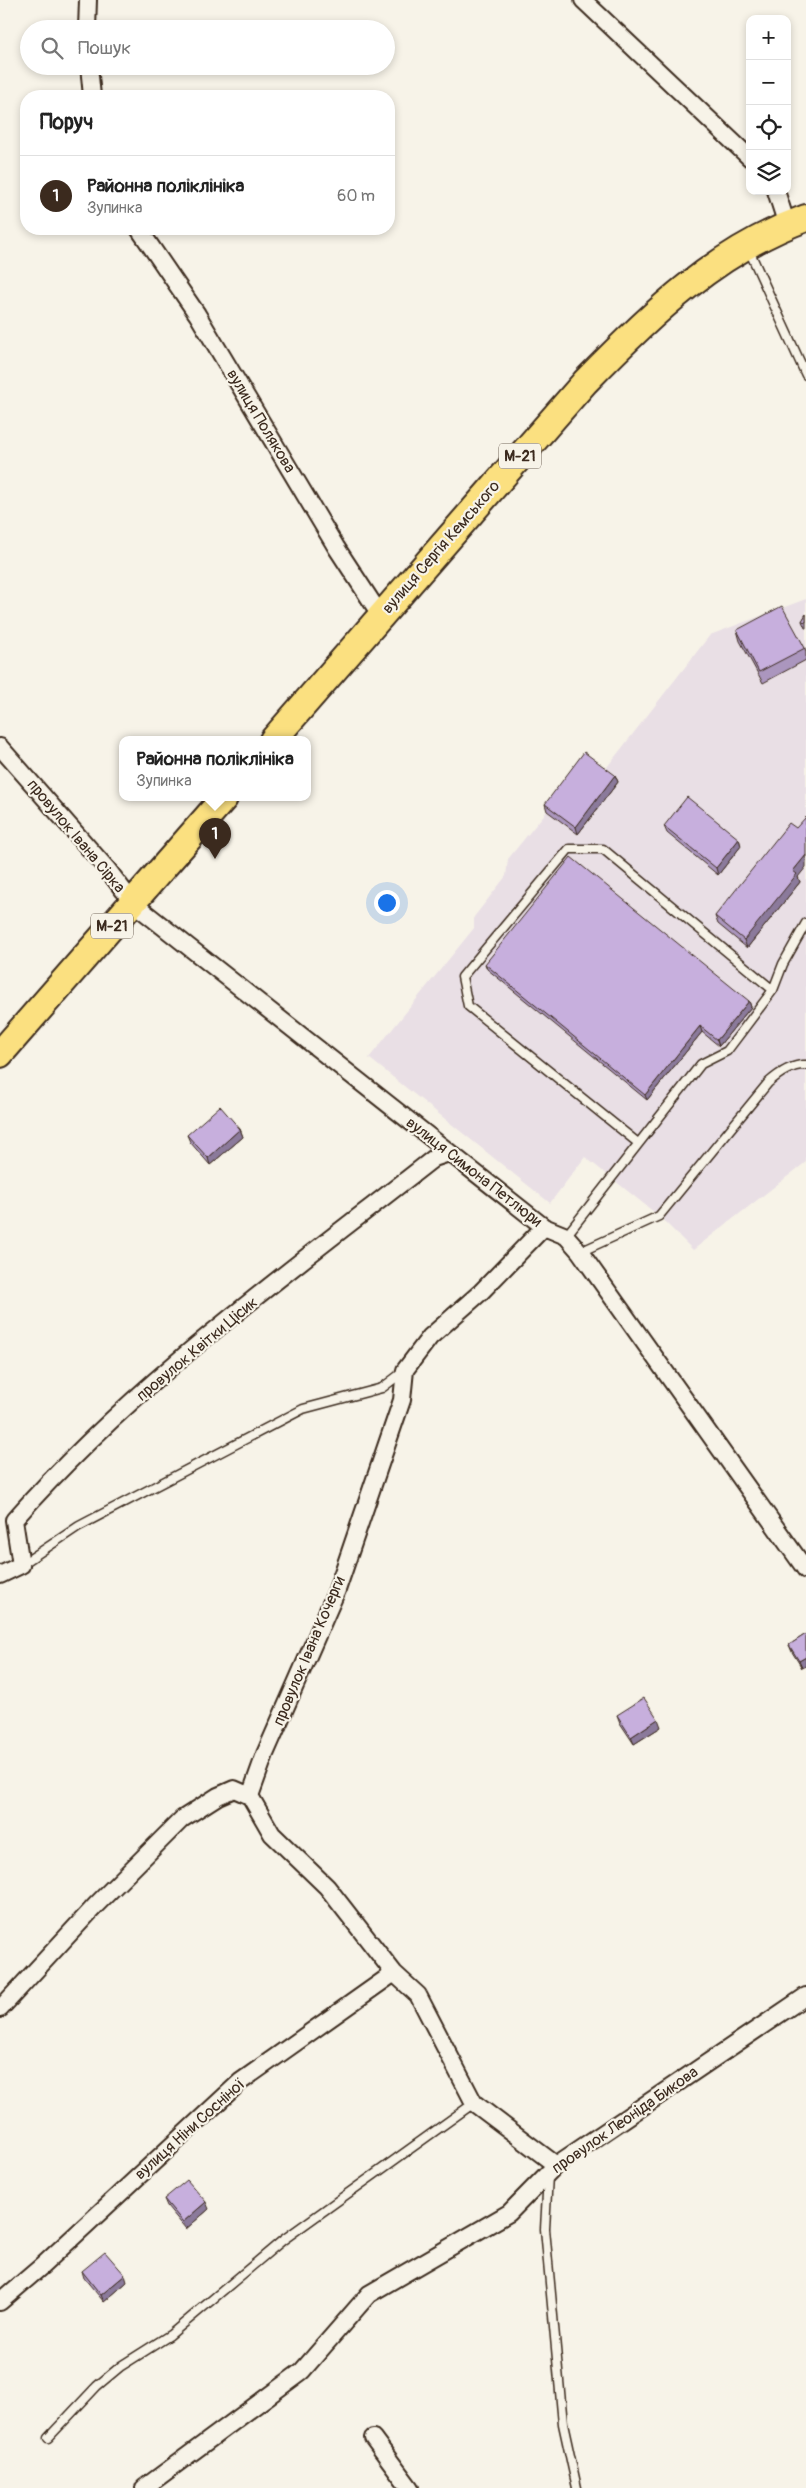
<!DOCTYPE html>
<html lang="uk">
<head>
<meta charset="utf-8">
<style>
	body { margin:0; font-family:Pangolin,sans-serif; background:#f2f2f2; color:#222 }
	.controls { position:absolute; right:15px; top:15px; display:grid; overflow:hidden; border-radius:10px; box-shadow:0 2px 8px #0003 }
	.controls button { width:45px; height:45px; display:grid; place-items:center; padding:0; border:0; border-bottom:1px solid #e0e0e0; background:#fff; color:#222; font:25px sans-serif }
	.you { position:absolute; left:386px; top:902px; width:18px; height:18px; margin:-12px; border:4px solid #fff; border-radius:50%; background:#1a73e8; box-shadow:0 0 0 8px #1a73e833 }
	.badge { display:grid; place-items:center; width:32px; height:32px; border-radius:50%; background:#3b2a1e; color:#fff; font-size:16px; font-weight:700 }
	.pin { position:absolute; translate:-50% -41px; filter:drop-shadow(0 1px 2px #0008) }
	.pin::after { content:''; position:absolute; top:26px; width:18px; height:15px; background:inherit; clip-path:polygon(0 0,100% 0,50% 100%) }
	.popup { position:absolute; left:119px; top:736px; width:192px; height:65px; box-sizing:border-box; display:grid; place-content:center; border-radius:10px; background:#fff; filter:drop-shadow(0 1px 4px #0005); font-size:16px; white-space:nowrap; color:#767676 }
	.popup b { font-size:19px; color:#222 }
	.popup::after { content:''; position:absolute; left:50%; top:100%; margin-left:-10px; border:10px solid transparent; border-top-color:#fff }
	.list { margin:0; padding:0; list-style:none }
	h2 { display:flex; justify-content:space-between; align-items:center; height:65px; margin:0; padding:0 20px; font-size:21px }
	h2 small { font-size:16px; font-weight:400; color:#767676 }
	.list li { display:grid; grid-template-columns:32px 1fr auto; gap:15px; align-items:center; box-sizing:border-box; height:80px; padding:0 20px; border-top:1px solid #e0e0e0 }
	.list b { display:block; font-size:19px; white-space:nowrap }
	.list p { margin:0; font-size:16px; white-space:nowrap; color:#767676 }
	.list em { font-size:16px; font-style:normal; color:#767676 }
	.icon { flex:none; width:28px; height:28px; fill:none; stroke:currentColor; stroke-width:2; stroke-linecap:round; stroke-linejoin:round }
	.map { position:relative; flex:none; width:806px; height:2488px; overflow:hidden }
	.search { position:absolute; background:#fff; box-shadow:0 2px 8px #0003; left:20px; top:20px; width:375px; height:55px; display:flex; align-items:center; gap:12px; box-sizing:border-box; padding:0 18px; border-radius:28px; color:#767676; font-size:19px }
	.panel { position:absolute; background:#fff; box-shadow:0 2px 8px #0003; left:20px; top:90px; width:375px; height:145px; border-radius:20px }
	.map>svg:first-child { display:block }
</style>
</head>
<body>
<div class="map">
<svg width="806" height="2488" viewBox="0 0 806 2488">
	<rect width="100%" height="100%" fill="#f7f3e8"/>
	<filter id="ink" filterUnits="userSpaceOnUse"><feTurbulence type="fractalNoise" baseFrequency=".02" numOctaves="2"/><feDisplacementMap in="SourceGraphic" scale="10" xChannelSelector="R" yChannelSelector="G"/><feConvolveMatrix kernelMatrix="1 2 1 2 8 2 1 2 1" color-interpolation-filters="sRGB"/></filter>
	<g filter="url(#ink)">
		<path fill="#e9dfe5" d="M806,599V1162L693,1250L659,1216L585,1157L550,1203L369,1058L474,928V917L506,876L508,859L547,811L604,771L710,635Z"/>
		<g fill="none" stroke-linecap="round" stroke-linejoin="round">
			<defs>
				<path id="service" d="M748,248L806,375
					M638,1143L468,1006L462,977L569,849H603L773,990
					M566,1236L701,1064L727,1051L773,990L783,964L806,923
					M580,1252L659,1216L768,1083C778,1074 791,1064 806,1065
					M21,1565L79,1526L303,1409L382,1388L403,1372
					M548,2175L545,2229L563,2424L577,2488
					M48,2438L97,2386L121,2366L170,2335L283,2240L474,2103"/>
				<path id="minor" d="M583,0L750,158
					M87,29L88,0
					M89,66L92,96
					M776,191L787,225
					M139,229L197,314L336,547L381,616
					M0,747L108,870L133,903L544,1227L566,1236L580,1252L806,1570
					M0,1575L21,1565L14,1520C136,1381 289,1272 434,1158L449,1153
					M250,1796L272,1834L327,1887L394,1973L418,1995L474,2103L556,2165
					M0,2009L96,1905L182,1819L218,1796L234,1789L250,1796L265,1754L337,1590L402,1400L405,1370L430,1337L481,1292L544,1227
					M0,2302L42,2266L240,2082L394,1973
					M373,2438L410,2488
					M144,2488L302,2371L369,2294L509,2213L556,2165L806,1996"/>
				<path id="trunk" d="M273,740L585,382C650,315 717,250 806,218
					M0,1054L224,798"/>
			</defs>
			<use href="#service" stroke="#3b2a1e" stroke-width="11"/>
			<use href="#minor" stroke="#3b2a1e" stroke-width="20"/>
			<use href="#trunk" stroke="#3b2a1e" stroke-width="30"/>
			<use href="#service" stroke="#f7f3e8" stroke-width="8"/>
			<use href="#minor" stroke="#f7f3e8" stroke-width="16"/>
			<use href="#trunk" stroke="#fbe080" stroke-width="26"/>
		</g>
		<path fill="#ab96be" stroke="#3b2a1e" d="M806,614V628H805L802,621Z
			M737,630L805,648L806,652V660L763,683L740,641Z
			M615,775L618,782L578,834L547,811L545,804Z
			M664,826L739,839L741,846L718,875L667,833Z
			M798,877L800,882L747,948L718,924L715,916Z
			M485,964L749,1001L751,1007L719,1046L702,1032L647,1100L487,969Z
			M240,1129L243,1137L210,1165L190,1142L187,1135Z
			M806,1634V1666L802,1668L792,1652L789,1645Z
			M617,1715L661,1727L634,1744L620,1723Z
			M164,2199L209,2209L186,2229L167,2206Z
			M82,2271L127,2282L104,2302L84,2278Z"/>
		<path fill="#8b7a9b" stroke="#3b2a1e" d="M615,775L618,782L578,834L576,827Z
			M739,839L741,846L718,875L716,868Z
			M806,855V867L798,877L800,882L747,948L744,940L793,871Z
			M749,1001L751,1007L719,1046L717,1040Z
			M700,1026L702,1032L647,1100L645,1095Z
			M240,1129L243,1137L210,1165L208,1158Z
			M806,1657V1666L802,1668L799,1661Z
			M658,1719L661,1727L634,1744L631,1737Z
			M206,2202L209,2209L186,2229L183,2222Z
			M125,2275L127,2282L104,2302L101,2295Z"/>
		<path fill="#c7afdd" stroke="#3b2a1e" d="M782,606L805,648L759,672L737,630Z
			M806,614V622L802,621Z
			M584,752L615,775L576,827L545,804Z
			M687,797L739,839L716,868L664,826Z
			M806,817V855L793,871L797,874L744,940L715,916L789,823L796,828Z
			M571,857L749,1001L717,1040L700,1026L645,1095L485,964Z
			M220,1106L240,1129L208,1158L187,1135Z
			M806,1634V1657L799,1661L789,1645Z
			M644,1698L658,1719L631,1737L617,1715Z
			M187,2180L206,2202L183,2222L164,2199Z
			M105,2252L125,2275L101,2295L82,2271Z"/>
	</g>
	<g text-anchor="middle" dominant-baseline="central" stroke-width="4.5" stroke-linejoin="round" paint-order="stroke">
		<g fill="#f7f3e8" stroke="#73665b" stroke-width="1">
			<rect x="499" y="443.5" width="42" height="25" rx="4"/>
			<rect x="91" y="913.5" width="42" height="25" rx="4"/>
		</g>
		<g font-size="15" font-weight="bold" fill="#3b2a1e">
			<text x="520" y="456">М-21</text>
			<text x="112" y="926">М-21</text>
		</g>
		<g font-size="16" fill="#3b2a1e" stroke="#f7f3e8">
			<text transform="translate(261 421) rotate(59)">вулиця Полякова</text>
			<text transform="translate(441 547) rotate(-49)">вулиця Сергія Кемського</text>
			<text transform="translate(76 836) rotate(50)">провулок Івана Сірка</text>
			<text transform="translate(474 1172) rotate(38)">вулиця Симона Петлюри</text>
			<text transform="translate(197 1349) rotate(-40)">провулок Квітки Цісик</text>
			<text transform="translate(309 1651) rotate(-67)">провулок Івана Кочерги</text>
			<text transform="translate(625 2120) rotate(-35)">провулок Леоніда Бикова</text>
			<text transform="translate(190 2129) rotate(-42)">вулиця Ніни Сосніної</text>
		</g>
	</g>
</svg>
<div class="controls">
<button>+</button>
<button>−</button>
<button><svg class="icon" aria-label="locate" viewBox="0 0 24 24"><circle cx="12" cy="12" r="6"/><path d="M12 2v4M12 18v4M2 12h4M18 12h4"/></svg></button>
<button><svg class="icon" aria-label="layers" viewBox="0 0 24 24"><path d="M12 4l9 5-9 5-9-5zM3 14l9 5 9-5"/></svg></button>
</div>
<div class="you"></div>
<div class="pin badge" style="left:215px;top:859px">1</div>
<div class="popup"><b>Районна поліклініка</b>Зупинка</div>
<div class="search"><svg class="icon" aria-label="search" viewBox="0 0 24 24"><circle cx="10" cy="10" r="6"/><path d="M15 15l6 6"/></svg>Пошук</div>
<section class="panel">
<h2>Поруч<small></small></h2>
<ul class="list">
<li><span class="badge">1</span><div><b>Районна поліклініка</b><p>Зупинка</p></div><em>60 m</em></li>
</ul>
</section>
</div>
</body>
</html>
